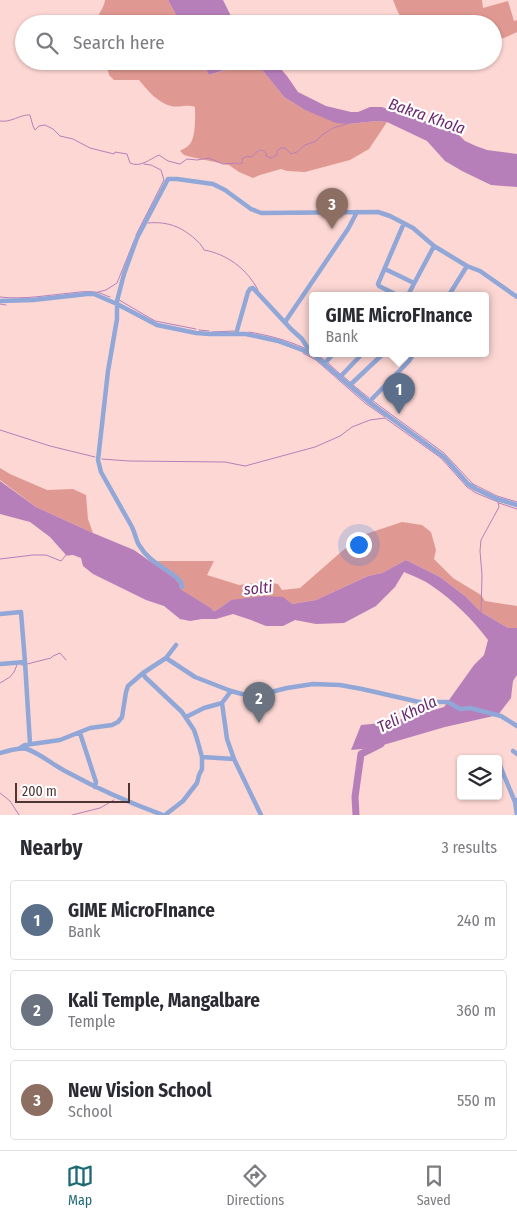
<!DOCTYPE html>
<html lang="en">
<head>
<meta charset="utf-8">
<style>
	body { margin:0; font-family:"Fira Sans Condensed",sans-serif; background:#f2f2f3; color:#2b2b33 }
	.controls { position:absolute; right:15px; bottom:15px; display:grid; overflow:hidden; border-radius:5px; box-shadow:0 1px 4px #0004 }
	.controls button { width:45px; height:45px; display:grid; place-items:center; padding:0; border:0; border-bottom:1px solid #e1e1e2; background:#fff; color:#2b2b33; font:25px sans-serif }
	.scale { position:absolute; left:15px; bottom:12px; width:115px; box-sizing:border-box; padding-left:5px; border:2px solid #4e3533; border-top:0; font-size:14px; line-height:18px; white-space:nowrap; color:#4e3533; -webkit-text-stroke:4px #fff; paint-order:stroke }
	.you { position:absolute; left:358px; top:544px; width:18px; height:18px; margin:-12px; border:4px solid #fff; border-radius:50%; background:#1a73e8; box-shadow:0 0 0 8px #1a73e833 }
	.badge { display:grid; place-items:center; width:32px; height:32px; border-radius:50%; background:#1e6a72; color:#fff; font-size:16px; font-weight:700 }
	.pin { position:absolute; translate:-50% -41px; filter:drop-shadow(0 1px 2px #0008) }
	.pin::after { content:''; position:absolute; top:26px; width:18px; height:15px; background:inherit; clip-path:polygon(0 0,100% 0,50% 100%) }
	.popup { position:absolute; left:309px; top:292px; width:180px; height:65px; box-sizing:border-box; display:grid; place-content:center; border-radius:5px; background:#fff; filter:drop-shadow(0 1px 4px #0005); font-size:16px; white-space:nowrap; color:#7c7c81 }
	.popup b { font-size:19px; color:#2b2b33 }
	.popup::after { content:''; position:absolute; left:50%; top:100%; margin-left:-10px; border:10px solid transparent; border-top-color:#fff }
	.list { margin:0; padding:0; list-style:none }
	h2 { display:flex; justify-content:space-between; align-items:center; height:65px; margin:0; padding:0 20px; font-size:21px }
	h2 small { font-size:16px; font-weight:400; color:#7c7c81 }
	.list li { display:grid; grid-template-columns:32px 1fr auto; gap:15px; align-items:center; box-sizing:border-box; height:80px; margin:0 10px 10px; padding:0 10px; border:1px solid #e1e1e2; border-radius:5px }
	.list b { display:block; font-size:19px; white-space:nowrap }
	.list p { margin:0; font-size:16px; white-space:nowrap; color:#7c7c81 }
	.list em { font-size:16px; font-style:normal; color:#7c7c81 }
	.icon { flex:none; width:28px; height:28px; fill:none; stroke:currentColor; stroke-width:2; stroke-linecap:round; stroke-linejoin:round }
	.map { position:relative; flex:none; width:517px; height:815px; overflow:hidden }
	.search { position:absolute; background:#fff; box-shadow:0 1px 4px #0004; left:15px; right:15px; top:15px; height:55px; display:flex; align-items:center; gap:12px; box-sizing:border-box; padding:0 18px; border-radius:28px; color:#7c7c81; font-size:19px }
	.sheet { height:335px; background:#fff }
	nav { display:flex; justify-content:space-around; align-items:center; box-sizing:border-box; height:70px; border-top:1px solid #e1e1e2; background:#fff; font-size:14px; color:#7c7c81 }
	nav a { display:grid; justify-items:center; gap:2px }
	nav .on { color:#1e6a72 }
	.map>svg:first-child { display:block }
</style>
</head>
<body>
<div class="map">
<svg width="517" height="815" viewBox="0 0 517 815">
	<rect width="100%" height="100%" fill="#fdd7d3"/>
	<path fill="#e09992" d="M105,0H168L181,24H97C96,15 104,9 105,0Z
		M393,0H482L483,8L508,1L514,21L517,20V32L504,38L493,40V24H404L397,10Z
		M106,61H202L209,75L255,61L284,97L305,110L348,124L377,121L387,122L369,149L350,160L305,172L287,171L281,169L260,175L253,178L239,172L229,165L191,157L184,155L180,151C183,149 188,147 190,144C196,136 195,117 195,107C186,104 179,108 171,106C158,103 147,90 139,80H114L109,75Z
		M0,468L10,474L47,490L73,489L86,495L88,519L93,533L36,507L0,480Z
		M402,522L422,525L431,532L436,550L434,559L453,578L481,595L485,601L517,606V628H508L481,612L465,596L440,577L406,560L382,573L368,576L316,600L292,604L231,600L217,610L213,611L211,608L179,589L150,561H214L207,575L239,585L264,582L278,584L282,590L300,588L341,552L363,535Z"/>
	<path fill="#b77fba" d="M168,0H223L235,24H181Z
		M202,61H252L209,75Z
		M255,61H274L287,76L298,92L326,106L351,112H358L370,107H382L406,116L398,110L401,107L439,129L452,131L457,133L465,141L476,146L487,150L517,154V187L491,185L462,171L445,161L427,141L387,122L377,121L348,124L336,123L305,110L284,97Z
		M0,481L36,507L93,533L134,550L175,579L179,584L180,589L211,608L213,611L217,610L231,600L264,596L283,597L292,604L316,600L368,576L382,573L406,560L440,577L465,596L481,612L508,628H517V675L513,681L511,698L498,715L445,727L373,748L351,750L361,725L392,722L444,707L474,665L484,655L488,640C473,620 453,600 432,586C424,580 413,576 404,572L395,587L376,606L344,623L316,624L295,620L283,626H266L251,620L233,614L216,619H202L190,621L180,619L164,606L146,600L93,574L83,566L81,558L73,555H66L50,537L30,522L0,514Z"/>
	<g fill="none" stroke-linecap="round" stroke-linejoin="round">
		<path stroke="#b77fba" stroke-width="1" d="M0,121C11,123 21,114 30,115L33,126L35,130L39,126L45,125L53,129L60,136L73,139L90,148L114,154L115,152L127,154L130,163C140,168 150,159 159,155L168,161L180,164L187,159L197,160L209,158L223,164L237,163L239,164L242,163V159L248,156L251,157C256,154 259,146 266,153V156L271,158L277,155V151L281,148H285L291,154L297,152L305,145L316,141L322,135L333,128L347,124
			M148,223C157,222 168,223 177,227C185,230 201,242 204,250C227,254 247,269 258,290
			M136,235L164,180L161,170L151,165L144,164
			M98,292L106,290L117,283L134,241
			M0,297C24,300 48,295 71,293C79,292 87,291 95,292C101,292 105,296 110,297
			M119,300L155,321L196,329
			M0,304L6,305
			M199,330L209,331
			M212,332L234,331
			M249,332C267,335 287,340 304,348
			M309,349L313,352
			M303,353L316,360L365,403L385,417
			M315,353L324,360
			M328,363L340,374
			M343,376L351,383
			M353,385L369,398
			M373,401L444,453L473,484L497,496L517,502
			M0,430L50,446L95,457
			M102,459L129,461L225,462L245,466L315,447L340,436L352,427L370,420L385,418L441,458L467,487L476,493L498,502L499,507L481,540L480,551L482,575L481,613
			M499,503L517,509
			M0,559L33,555H46L61,561L66,555H70
			M21,665L27,664L51,658L53,656L60,653L66,660
			M0,683L10,677L14,672L17,665
			M0,793L10,801L19,815
			M72,815L100,808L114,800"/>
		<path stroke="#b77fba" stroke-width="7" d="M356,815L355,797L361,754L381,744"/>
		<path stroke="#90a7d7" stroke-width="4.5" d="M385,269L414,283
			M397,295L379,286L378,284L404,223
			M408,295L434,246
			M449,295L467,266
			M0,301L33,300L87,294H94L117,304L157,325L196,333L210,334H246L278,341L305,351L315,356L369,402L444,457L468,484L476,489L497,499L517,505
			M285,322L348,229L357,212
			M236,334L248,292L250,289L253,288L291,329L302,339L307,347L306,351
			M324,364L334,353
			M340,377L363,353
			M350,385L384,353
			M369,402L409,361L414,353
			M182,587L181,582C167,567 151,565 139,545C136,540 135,533 132,527L101,472L98,460L108,371L117,319V301L124,274L137,238L168,179H177L213,184L225,190L251,209L261,213L378,212L390,216L413,228L434,246L467,266L480,271L517,297
			M0,614L21,612L25,662L0,664
			M166,658L195,677L231,691L242,694L259,695L287,688L313,684L340,685L362,689L419,702H448L460,709L470,708L501,716L517,726
			M25,662L30,744
			M143,673L145,677L182,712L194,730L197,739L202,757V769L199,775L197,783L183,801L165,815
			M231,691L222,703L227,739L234,759L261,815
			M186,717L204,708L222,703
			M80,733L96,782L95,787
			M20,748L25,745L60,740L90,728L112,725L118,722L122,717L126,692L128,686L143,673L166,658L176,645
			M513,751L517,754
			M0,753C9,751 18,747 27,749C39,753 55,766 67,772C98,789 130,803 163,815
			M202,757L234,759
			M498,761L515,802
			M517,815L515,802L517,800"/>
	</g>
	<g text-anchor="middle" dominant-baseline="central" stroke-width="4.5" stroke-linejoin="round" paint-order="stroke">
		<g font-size="16" font-style="italic" fill="#6b2770" stroke="#fff">
			<text transform="translate(427 116) rotate(19)">Bakra Khola</text>
			<text transform="translate(258 588) rotate(-5)">solti</text>
			<text transform="translate(407 714) rotate(-26)">Teli Khola</text>
		</g>
	</g>
</svg>
<div class="controls">
<button><svg class="icon" aria-label="layers" viewBox="0 0 24 24"><path d="M12 4l9 5-9 5-9-5zM3 14l9 5 9-5"/></svg></button>
</div>
<div class="scale">200 m</div>
<div class="you"></div>
<div class="pin badge" style="left:399px;top:414px;background:#5c6f8a">1</div>
<div class="popup"><b>GIME MicroFInance</b>Bank</div>
<div class="pin badge" style="left:259px;top:723px;background:#6b7280">2</div>
<div class="pin badge" style="left:332px;top:229px;background:#8d6e63">3</div>
<div class="search"><svg class="icon" aria-label="search" viewBox="0 0 24 24"><circle cx="10" cy="10" r="6"/><path d="M15 15l6 6"/></svg>Search here</div>
</div>
<section class="sheet">
<h2>Nearby<small>3 results</small></h2>
<ul class="list">
<li><span class="badge" style="background:#5c6f8a">1</span><div><b>GIME MicroFInance</b><p>Bank</p></div><em>240 m</em></li>
<li><span class="badge" style="background:#6b7280">2</span><div><b>Kali Temple, Mangalbare</b><p>Temple</p></div><em>360 m</em></li>
<li><span class="badge" style="background:#8d6e63">3</span><div><b>New Vision School</b><p>School</p></div><em>550 m</em></li>
</ul>
</section>
<nav>
<a class="on"><svg class="icon" aria-label="map" viewBox="0 0 24 24"><path d="M3 6l6-2 6 2 6-2v14l-6 2-6-2-6 2zM9 4v14M15 6v14"/></svg>Map</a>
<a><svg class="icon" aria-label="directions" viewBox="0 0 24 24"><path d="M12 3l9 9-9 9-9-9zM9 14v-3h6M13 9l2 2-2 2"/></svg>Directions</a>
<a><svg class="icon" aria-label="saved" viewBox="0 0 24 24"><path d="M7 4h10v16l-5-4-5 4z"/></svg>Saved</a>
</nav>
</body>
</html>
